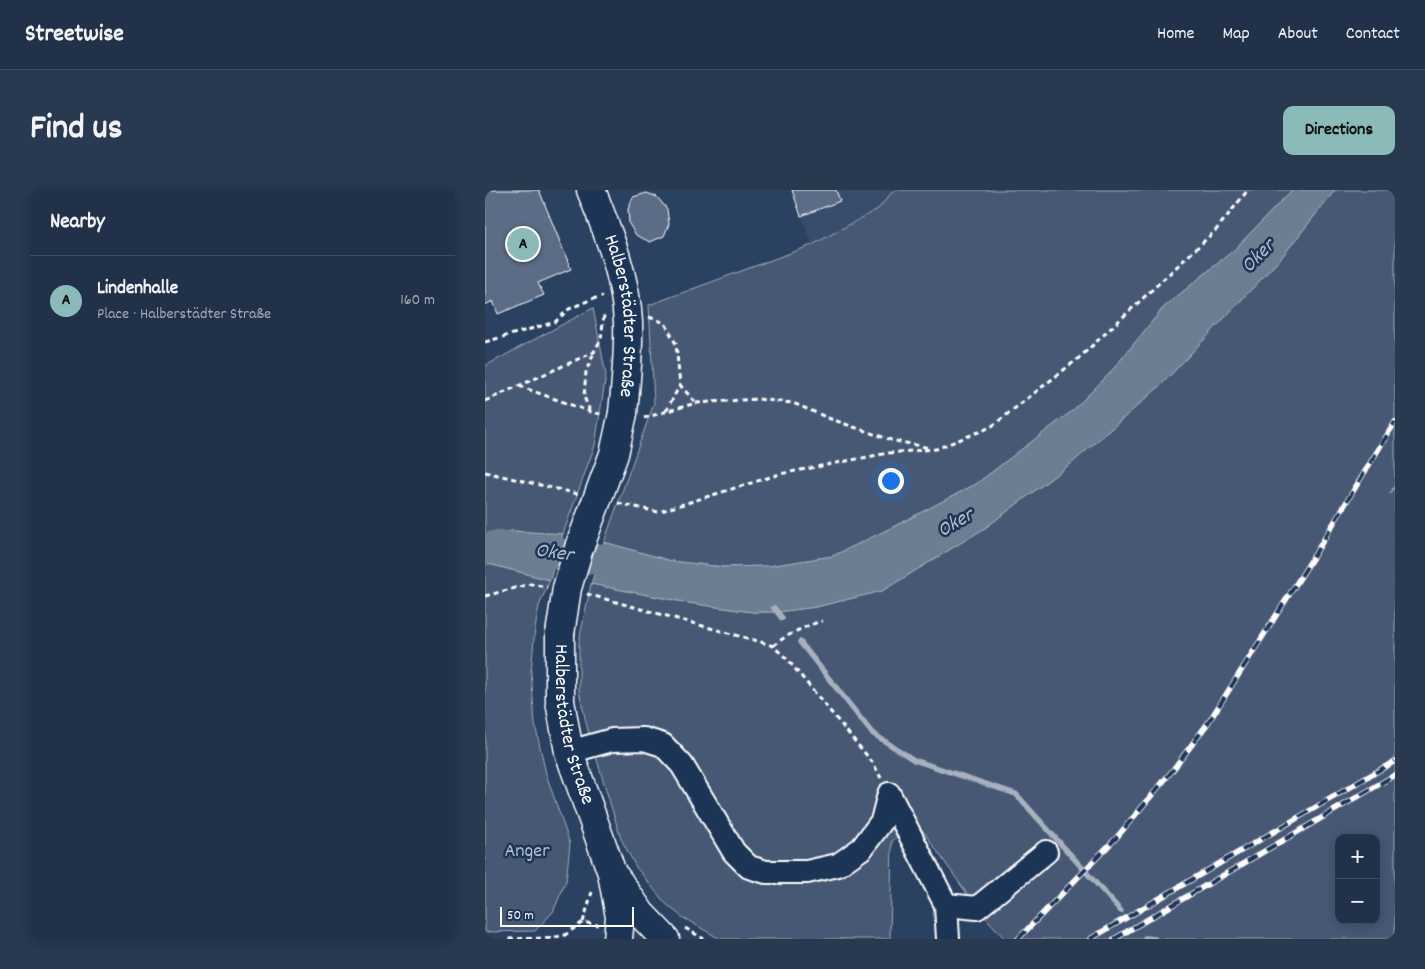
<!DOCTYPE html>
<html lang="en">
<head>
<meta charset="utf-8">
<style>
	body { margin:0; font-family:Dekko,sans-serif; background:#283950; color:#f1f3f6 }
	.controls { position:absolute; right:15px; bottom:15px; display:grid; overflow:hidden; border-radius:10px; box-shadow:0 2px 12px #0003 }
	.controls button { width:45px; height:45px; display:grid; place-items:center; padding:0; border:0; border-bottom:1px solid #3d4c61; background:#203149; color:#f1f3f6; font:25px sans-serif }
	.scale { position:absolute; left:15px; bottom:12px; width:134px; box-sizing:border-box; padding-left:5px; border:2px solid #fff; border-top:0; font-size:14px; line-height:18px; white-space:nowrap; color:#fff; -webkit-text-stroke:4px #1d3557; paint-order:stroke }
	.you { position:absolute; left:405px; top:290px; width:18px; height:18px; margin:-12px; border:4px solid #fff; border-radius:50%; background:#1a73e8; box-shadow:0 0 0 8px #1a73e833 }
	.badge { display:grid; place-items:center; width:32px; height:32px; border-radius:50%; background:#8bbbb9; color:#111; font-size:16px; font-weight:700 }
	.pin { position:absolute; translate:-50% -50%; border:2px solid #fff; box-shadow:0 1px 5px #0006 }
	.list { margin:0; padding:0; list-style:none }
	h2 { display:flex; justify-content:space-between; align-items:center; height:65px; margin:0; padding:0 20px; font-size:21px }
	h2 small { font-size:16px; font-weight:400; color:#a2a9b4 }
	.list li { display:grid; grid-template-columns:32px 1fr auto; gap:15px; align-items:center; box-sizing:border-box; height:90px; padding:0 20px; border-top:1px solid #3d4c61 }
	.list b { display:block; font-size:19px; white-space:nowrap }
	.list p { margin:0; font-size:16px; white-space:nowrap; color:#a2a9b4 }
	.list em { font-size:16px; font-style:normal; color:#a2a9b4 }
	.map { position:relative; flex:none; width:910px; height:749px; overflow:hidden; border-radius:10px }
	header { display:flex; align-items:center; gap:30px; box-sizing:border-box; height:70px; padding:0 25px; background:#203149; border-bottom:1px solid #3d4c61 }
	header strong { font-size:24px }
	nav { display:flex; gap:28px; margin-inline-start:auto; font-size:18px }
	.intro { display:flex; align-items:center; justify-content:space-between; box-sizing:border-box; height:120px; padding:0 30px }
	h1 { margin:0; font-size:35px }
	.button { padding:12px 22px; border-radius:10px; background:#8bbbb9; color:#111; font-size:18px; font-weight:700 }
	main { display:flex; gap:30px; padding:0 30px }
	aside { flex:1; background:#203149; border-radius:10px; box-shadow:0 2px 12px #0003 }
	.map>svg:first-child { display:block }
</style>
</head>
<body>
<header>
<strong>Streetwise</strong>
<nav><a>Home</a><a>Map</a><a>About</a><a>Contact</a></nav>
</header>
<div class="intro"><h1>Find us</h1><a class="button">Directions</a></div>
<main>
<aside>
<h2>Nearby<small></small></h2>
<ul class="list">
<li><span class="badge">A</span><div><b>Lindenhalle</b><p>Place · Halberstädter Straße</p></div><em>160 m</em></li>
</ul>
</aside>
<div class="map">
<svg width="910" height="749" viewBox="0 0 910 749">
	<rect width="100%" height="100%" fill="#2a4161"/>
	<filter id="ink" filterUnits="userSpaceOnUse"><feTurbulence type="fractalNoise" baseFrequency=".02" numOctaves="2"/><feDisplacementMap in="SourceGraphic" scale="10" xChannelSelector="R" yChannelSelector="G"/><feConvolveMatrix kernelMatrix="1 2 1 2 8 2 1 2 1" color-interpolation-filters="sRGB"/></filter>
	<g filter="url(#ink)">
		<path fill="#394e6c" d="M307,0H409L393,19L327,54Z"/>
		<path fill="#465975" stroke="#a2acba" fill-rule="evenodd" d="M409,0H807L749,60L679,117L625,183L587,221L491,294L406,338L348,366L284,376L238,377L186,371L119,352L169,213L164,115L327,55L393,19Z
			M850,0H910V294L905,304L910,296V749H520L492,718L431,631L407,651L405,749H235L197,727L180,713L151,677L136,649L102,537L94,501V451L106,394L204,413L267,422H292L331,417L397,401L500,338L588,272L676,195L796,68ZM854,648H891V730H854Z
			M108,118L121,185L110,255L78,344L27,341L0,345V176Z
			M0,373L65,390L54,416L50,439L46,482L50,534L61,584L85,654L81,691L68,722L50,741L0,742Z"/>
		<path fill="#6d7d92" stroke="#a7b1be" d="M807,0H850L796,68L676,195L588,272L500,338L397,401L331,417L292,422H267L204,413L106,394L119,352L186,371L238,377L284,376L348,366L406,338L491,294L587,221L625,183L679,117L749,60Z
			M27,341L78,344L65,390L0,373V345Z"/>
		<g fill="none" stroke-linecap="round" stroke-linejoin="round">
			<path stroke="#a7b1be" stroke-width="5.5" d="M289,418L297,428
				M315,452L387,543L429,570L531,604L636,721
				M660,748L670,749"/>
			<path stroke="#6d7d92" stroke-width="32" d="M0,359L13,356L113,369L154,386"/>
		</g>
		<path fill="#5b6c86" stroke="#fff" d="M0,0H54L86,79L53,93L59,105L13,124L8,111L0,115Z
			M307,0H351L355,11L316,26Z
			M162,3L172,7L182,19L184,34L179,46L165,52L151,45L144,34L143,19L148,7Z"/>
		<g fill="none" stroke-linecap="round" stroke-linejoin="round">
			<defs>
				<path id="minor" d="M84,562L127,550L159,549L178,555L197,575L249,662L264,677L281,682H322L353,675L377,658L397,631L404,604
					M404,604L461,715L463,749
					M461,715L492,718L561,662"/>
				<g id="major">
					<path id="s1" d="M106,0C123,42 141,87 143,132C144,163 141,193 138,223"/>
					<path id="s2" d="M75,444V511L84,562L127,683L135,727L133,749"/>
					<path d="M131,688L156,724L180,749"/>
				</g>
			</defs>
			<use href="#minor" stroke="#fff" stroke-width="26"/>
			<use href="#major" stroke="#fff" stroke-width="31"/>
			<path stroke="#fff" stroke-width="3" stroke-dasharray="5 4" stroke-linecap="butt" d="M164,127L180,133L191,154L195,195L211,213
				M0,152L70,132L84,119L107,109L118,106
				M34,196L106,222L116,224
				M0,211L109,162L116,149L119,125
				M105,221L99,207L101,181L109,163
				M181,221L195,195
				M159,228L211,213L273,209L308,213L343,228L406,250L445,258
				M0,282L93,304
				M133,313L173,322L295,284L403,263L451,259L506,237L594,168L731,40L763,0
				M102,404L276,452L288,456L302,469L388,573L396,588
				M0,406L45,394L62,397
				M288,456C303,444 318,437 337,431
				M98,732L107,702
				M200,738L219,749
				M24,749L61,748
				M61,749L80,745L98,732L113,735"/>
			<use href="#minor" stroke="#1d3557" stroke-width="22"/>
			<use href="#major" stroke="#1d3557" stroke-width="28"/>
			<defs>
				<path id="rail" d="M533,749L632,647L687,581L723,533L830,364L910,232
					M605,749L910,571
					M629,749L910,585"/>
			</defs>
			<use href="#rail" stroke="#fff" stroke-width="5.5"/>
			<use href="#rail" stroke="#1d3557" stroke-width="4" stroke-dasharray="11" stroke-linecap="butt"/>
			<defs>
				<path id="major-bridge" d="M75,444L82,398L94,358L129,264L138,223"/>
			</defs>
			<use href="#major-bridge" stroke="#fff" stroke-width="31" stroke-linecap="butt"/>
			<use href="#major-bridge" stroke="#1d3557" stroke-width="28"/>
		</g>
	</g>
	<g text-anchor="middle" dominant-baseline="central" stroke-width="5" stroke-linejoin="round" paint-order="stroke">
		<g font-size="20" fill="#fff" stroke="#1d3557">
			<text stroke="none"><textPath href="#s1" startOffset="131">Halberstädter Straße</textPath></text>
			<text stroke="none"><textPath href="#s2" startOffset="92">Halberstädter Straße</textPath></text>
		</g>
		<g font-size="20" fill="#b5bdc8" stroke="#1d3557">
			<text x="42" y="662">Anger</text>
		</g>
		<g font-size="21" font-style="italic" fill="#b6bec8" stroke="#1d3557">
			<text transform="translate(774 67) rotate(-45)">Oker</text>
			<text transform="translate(471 334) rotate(-30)">Oker</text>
			<text transform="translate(69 364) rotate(8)">Oker</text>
		</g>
	</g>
</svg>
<div class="controls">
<button>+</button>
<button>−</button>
</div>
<div class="scale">50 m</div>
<div class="you"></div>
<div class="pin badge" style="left:38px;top:54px">A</div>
</div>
</main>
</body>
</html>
